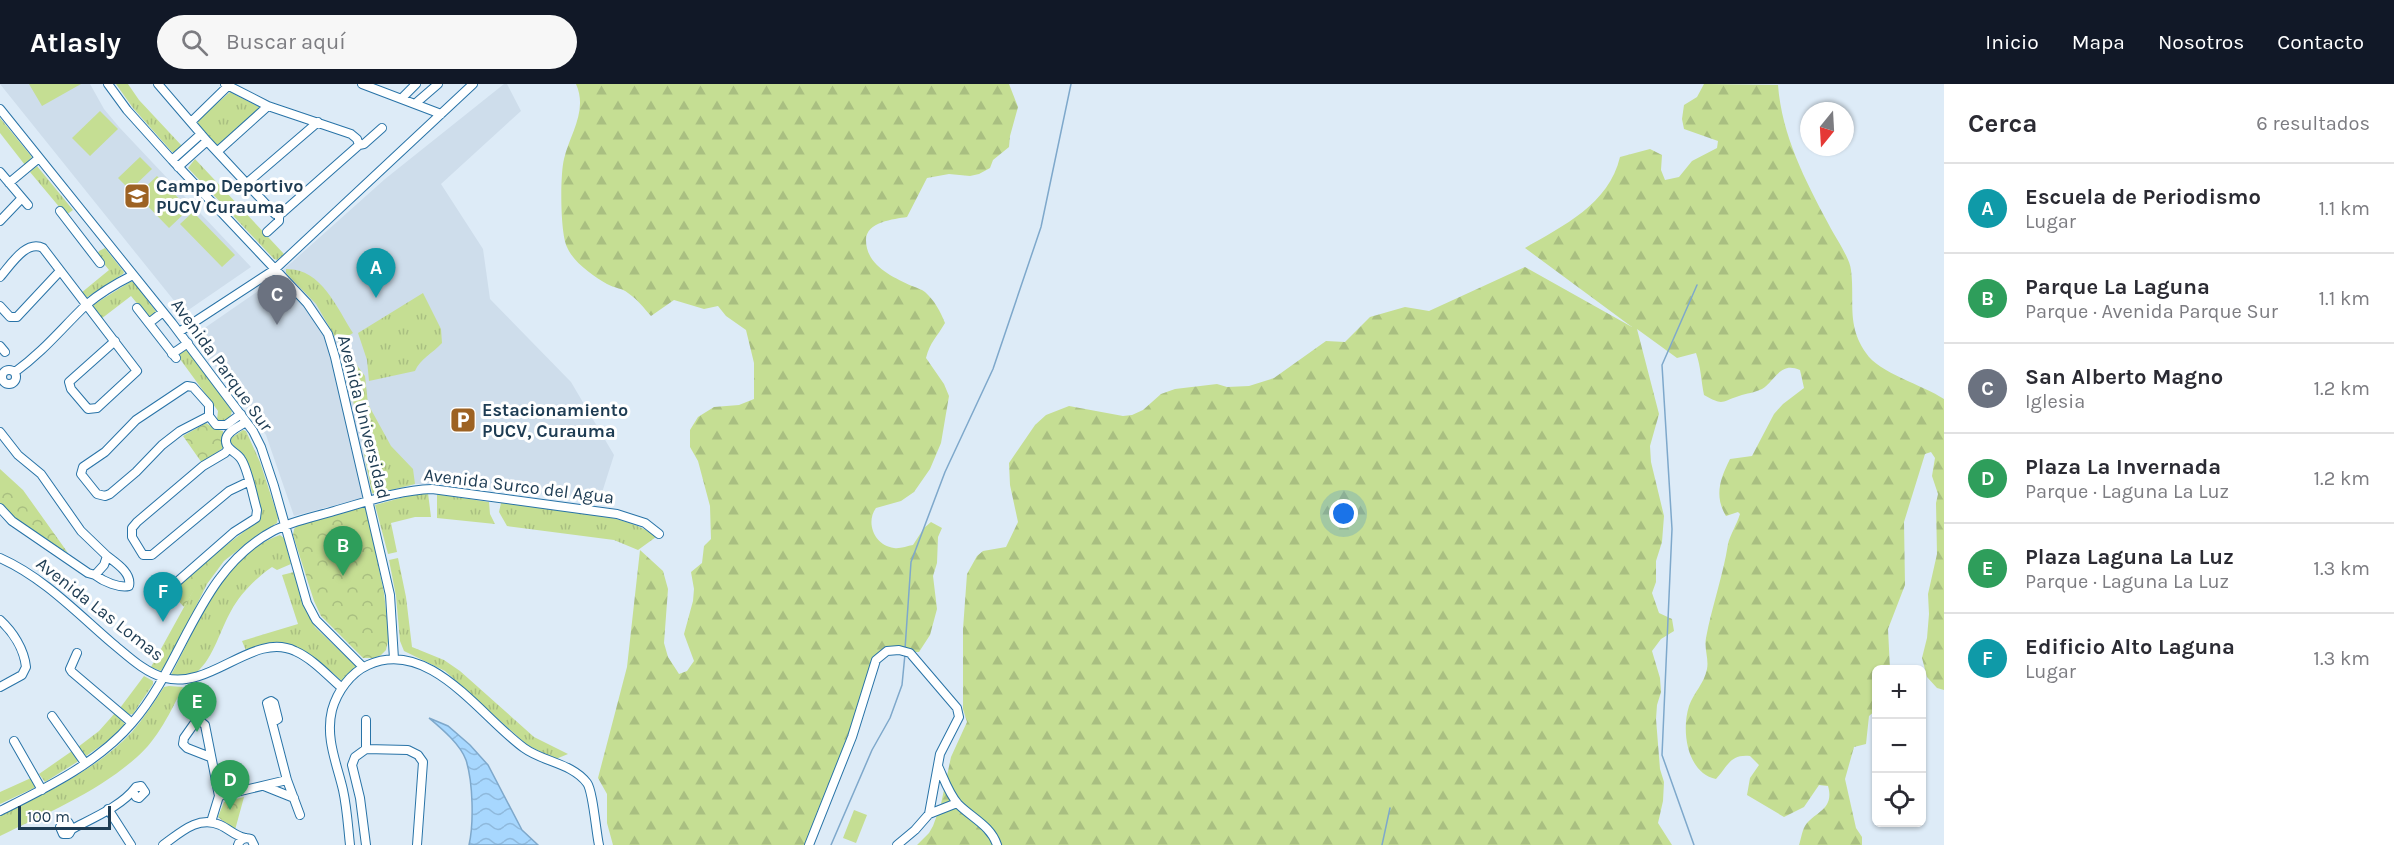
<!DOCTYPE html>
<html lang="es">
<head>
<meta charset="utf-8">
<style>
	body { margin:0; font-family:Karla,sans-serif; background:#f7f7f7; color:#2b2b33 }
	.controls { position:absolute; right:18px; bottom:18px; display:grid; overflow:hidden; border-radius:9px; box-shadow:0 2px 4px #0004 }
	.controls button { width:54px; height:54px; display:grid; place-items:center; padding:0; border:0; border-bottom:2px solid #e1e1e2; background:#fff; color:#2b2b33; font:30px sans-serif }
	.compass { position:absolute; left:1800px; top:18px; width:54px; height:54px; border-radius:50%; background:#fff; box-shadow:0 2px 4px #0004; rotate:198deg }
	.scale { position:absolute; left:18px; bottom:15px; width:93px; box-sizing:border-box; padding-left:6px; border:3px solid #1e3c53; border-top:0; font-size:16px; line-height:21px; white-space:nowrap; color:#1e3c53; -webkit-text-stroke:4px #fff; paint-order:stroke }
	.you { position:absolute; left:1344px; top:430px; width:21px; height:21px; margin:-15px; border:4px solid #fff; border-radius:50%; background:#1a73e8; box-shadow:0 0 0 9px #1a73e833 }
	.badge { display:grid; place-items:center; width:39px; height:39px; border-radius:50%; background:#111827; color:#fff; font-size:20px; font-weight:700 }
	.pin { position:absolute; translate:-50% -50px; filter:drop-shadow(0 2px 3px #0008) }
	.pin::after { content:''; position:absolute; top:32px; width:21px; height:18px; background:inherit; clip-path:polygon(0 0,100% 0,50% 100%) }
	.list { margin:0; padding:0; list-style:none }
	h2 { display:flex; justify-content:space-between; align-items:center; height:78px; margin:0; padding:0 24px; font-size:26px }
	h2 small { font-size:20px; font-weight:400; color:#7c7c81 }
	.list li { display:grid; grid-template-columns:39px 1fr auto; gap:18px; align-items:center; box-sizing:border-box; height:90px; padding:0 24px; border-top:2px solid #e1e1e2 }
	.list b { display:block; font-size:22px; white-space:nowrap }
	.list p { margin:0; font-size:20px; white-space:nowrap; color:#7c7c81 }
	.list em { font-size:20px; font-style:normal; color:#7c7c81 }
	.icon { flex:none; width:33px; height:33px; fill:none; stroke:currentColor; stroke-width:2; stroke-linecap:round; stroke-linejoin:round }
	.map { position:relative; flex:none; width:1944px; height:761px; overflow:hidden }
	header { display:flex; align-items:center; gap:36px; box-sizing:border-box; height:84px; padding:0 30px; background:#111827; color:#fff }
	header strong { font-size:28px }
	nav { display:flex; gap:33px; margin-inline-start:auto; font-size:21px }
	.search { width:420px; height:54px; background:#f7f7f7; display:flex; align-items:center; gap:15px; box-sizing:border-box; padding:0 21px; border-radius:33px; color:#7c7c81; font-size:22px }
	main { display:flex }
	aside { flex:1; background:#fff }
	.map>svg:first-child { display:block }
</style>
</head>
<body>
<header>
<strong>Atlasly</strong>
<div class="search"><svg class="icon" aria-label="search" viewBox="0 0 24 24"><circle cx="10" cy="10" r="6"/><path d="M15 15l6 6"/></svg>Buscar aquí</div>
<nav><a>Inicio</a><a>Mapa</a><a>Nosotros</a><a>Contacto</a></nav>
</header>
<main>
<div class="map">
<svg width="1944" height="761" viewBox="0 0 1944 761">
	<defs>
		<pattern id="grass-tufts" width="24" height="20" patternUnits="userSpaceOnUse" patternTransform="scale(1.5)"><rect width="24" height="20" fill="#c5de93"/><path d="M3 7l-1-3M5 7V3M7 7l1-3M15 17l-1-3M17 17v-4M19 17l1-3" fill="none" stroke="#a9bf81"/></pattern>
		<pattern id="forest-firs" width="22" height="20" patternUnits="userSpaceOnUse" patternTransform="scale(1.5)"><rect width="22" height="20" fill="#c5de93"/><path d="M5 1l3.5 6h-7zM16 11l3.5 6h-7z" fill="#a9bf81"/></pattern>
		<pattern id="park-crowns" width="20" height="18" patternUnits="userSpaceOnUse" patternTransform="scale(1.5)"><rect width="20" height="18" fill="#c5de93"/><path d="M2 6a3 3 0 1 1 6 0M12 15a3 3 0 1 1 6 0" fill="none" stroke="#a9bf81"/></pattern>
		<pattern id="water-waves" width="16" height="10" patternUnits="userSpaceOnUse" patternTransform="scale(1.5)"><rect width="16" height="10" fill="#a7d7fe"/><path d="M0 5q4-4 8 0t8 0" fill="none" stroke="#8fb9dc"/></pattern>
	</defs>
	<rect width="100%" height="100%" fill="#ddebf7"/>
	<path fill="#ceddeb" d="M0,0H90L104,25L119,43L251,183L184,229Z
		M504,0H507L521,27L441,100L483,165L490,215L571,298L614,371L599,418L516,406L445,400H415L294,432L266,351L193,252L264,203L385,95Z"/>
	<path fill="url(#grass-tufts)" d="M116,0H128L139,16L182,62L175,68H172L133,24Z
		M230,8L259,23V27L221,62L216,60L198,40V36Z
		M0,34L32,73L25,81L0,49Z
		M195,75L284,170L277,176L274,175L188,84Z
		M37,82L73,126L66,131L30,88Z
		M105,164L124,188L123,190L86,214L81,209L109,186L97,171L99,167Z
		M286,185C321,184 337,224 353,249L338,258L316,220L286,189Z
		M130,198H134L157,229L149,234L131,212L101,235L93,221Z
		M423,209L441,245L442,259C433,269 420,275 415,287L369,297L367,276L358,249Z
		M184,265L188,266L232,327L230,334L224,339L217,336L218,327L177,271Z
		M350,272L365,292L368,320L391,362L413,385L415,400L375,410L372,409L362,360L363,353L342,278Z
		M243,346L246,347L260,378L278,433L277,439L256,452L224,477L207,500L175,565L161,587L151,583L205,485L216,469L258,437L261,431L245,372L230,358L231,354Z
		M428,409L431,433H415L391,439L397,468L388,470L375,421L415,410Z
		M437,410L489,418L490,430L495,440L437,434Z
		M501,419C541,424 626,427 656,453L638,466L614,456L507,442L499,428Z
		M280,451L284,454L291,480L277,486L272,483C256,494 240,510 231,527C220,546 214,573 197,588C191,595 179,591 171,591C199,540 220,472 280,451Z
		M398,474L406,513L412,563L444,576L460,587L534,653L568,670L556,675L527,661L445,587L404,567L400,557L396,512L389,476Z
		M294,488L304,521L315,543L357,583L342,597L315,574L299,565L247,569L242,557L298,540L282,491Z
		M144,592L153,597V600L133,630L128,631L120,624Z
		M169,602L183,603C171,627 158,655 137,673C98,708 47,729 0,752V731C46,709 96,686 132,648C144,634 154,618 164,603Z
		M115,629L125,640L109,656L86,672L78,663L99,647Z
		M72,667L78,676L77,678L45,698L39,690Z
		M31,694L36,703L34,704L0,720V708Z"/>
	<path fill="url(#forest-firs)" d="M576,0H1009L1018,23L1010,52L1009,63L993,76L990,84L979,90L970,92L949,90L927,94L907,133C894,135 866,138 866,156C866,181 892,193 912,202C917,204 921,205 925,208C935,217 940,227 945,239C937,253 930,258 926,274L944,300L949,312L941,359L930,385L914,408L901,417L876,424C865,439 875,462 894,464C900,465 907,462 913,461L924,444L931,438L942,444L938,453L937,479L933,492L937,525L930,551L919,568H895L880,573L850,655L807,761H613L607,739V710L598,694L627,583L640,466L663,487L668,505L664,559L668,573L679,590L687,587L694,577L684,550L693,517L694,505L691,488L702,479L704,462L711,455L710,422L698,377L690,363V346L698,333L714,323L739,321L754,315V279L746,246L726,232L718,222L704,225L674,216L651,232C644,224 637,215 628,209C622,204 614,204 607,200C593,192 573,178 567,163C560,148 560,91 564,75C570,50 588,27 576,0Z
		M1704,0L1778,1C1782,52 1805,96 1829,141C1835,153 1850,174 1851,186C1855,217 1846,241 1866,269C1879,289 1923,301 1944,315V606L1937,604L1927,593L1922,574L1927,554L1929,530L1928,510L1937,470L1936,419L1938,410L1932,392L1935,374L1931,368L1925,370L1904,438L1905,501L1888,545L1890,585L1876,586V626L1869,632L1866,660L1854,663L1845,695L1856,744L1862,753V761H1799C1801,755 1802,747 1805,742C1814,728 1835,726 1828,702L1819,701L1804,723L1784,733L1747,711L1750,694L1759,681L1750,672C1730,670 1728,682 1716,695C1687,689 1681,647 1689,622C1694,608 1704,600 1707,585C1709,575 1704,565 1706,554C1712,522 1723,492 1728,460C1730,451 1737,440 1740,430L1738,428L1726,432C1714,412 1720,395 1730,375L1752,372L1774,330L1783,320L1804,304L1800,286C1780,277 1776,296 1762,305C1754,309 1747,309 1739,312C1720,318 1724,322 1704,311C1701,297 1701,283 1696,269L1677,274L1637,245L1659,330L1650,362L1651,378L1664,432L1662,458L1656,477V498L1652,509L1659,529L1672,535L1674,547L1661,555L1652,567L1660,594L1661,608L1657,621L1656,635L1660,685L1664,698L1663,717L1658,739L1672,761H917L929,749L933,742L941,720L951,673L967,638L963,625V545L967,490L977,472L983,467L1006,463L1018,438L1010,401L1009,379L1035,341L1046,331L1069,322L1123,332L1132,331L1143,326L1161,310L1175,305L1217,300L1227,303L1249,302L1274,294L1326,257L1345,258L1370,233L1405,223L1429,227L1525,183L1632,243L1525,164C1563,142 1609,120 1620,73L1650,65L1662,71L1661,86L1665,96L1679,93L1692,77L1717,64L1718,57L1684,45L1682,35L1684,21L1697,13Z"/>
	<path fill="url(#park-crowns)" d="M206,339L215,345L223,347V364L202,379L183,352Z
		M0,385L23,406L68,469L13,435L0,421Z
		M364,423L367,426L384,509L389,553L386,566L381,571L374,574H363L321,532L314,517L293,451L294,445L298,441Z
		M216,469L184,523L169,507Z
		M244,713L235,746L218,733L224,718Z"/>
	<path fill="#c5de93" d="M29,0H81L42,22Z
		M100,27L118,45L90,72L72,54Z
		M140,73L152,85L130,106L118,94Z
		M157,92L189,125L169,144L137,111Z
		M193,128L235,171L222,183L180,140Z
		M854,726L867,731L856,759L843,754Z"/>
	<path fill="url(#water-waves)" stroke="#7ea8cb" stroke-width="1.5" d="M429,634L448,642L470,661L488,681L522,746L538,761H469C474,739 473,698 466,676C460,660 442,645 429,634Z"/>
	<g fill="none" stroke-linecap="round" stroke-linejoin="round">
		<path stroke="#7ea8cb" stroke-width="1.5" d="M905,565L911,478L945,388L993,285L1041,143L1071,0
			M831,761L872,666L890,634L902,601L905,570
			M1382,761L1390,724
			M1694,761L1662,671L1672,445L1662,281L1697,201"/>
		<defs>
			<path id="minor" d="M108,0L127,26L172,76L307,219L328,250L335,273L390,511L394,575
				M158,0L207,57L275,130L282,129L359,61L364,60L382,44
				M225,0L268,22L351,50L357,55L359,61
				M362,0L441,30
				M402,14L416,0
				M416,19L438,0
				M0,25L172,239L253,347L261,363L274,402L307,519L316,536L363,583
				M191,38L228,2
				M218,67L268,22
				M172,76L201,50
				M178,83L207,57
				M0,88L28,121
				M9,99L39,74
				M247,99L318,38
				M60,127L100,179
				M0,137L21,115
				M267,148L279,137V129
				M0,193C10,182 26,155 43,164L137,287L97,324L88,325L71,305L69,298L115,257
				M0,222L10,233H17L60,187
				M137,224L176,274
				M149,239L163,228
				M179,248L274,186L473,0
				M0,262L5,268
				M172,270L188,259
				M2 293a7 7 0 1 1 14 0a7 7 0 1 1-14 0Z
				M15,288C44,267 61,245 86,221C100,209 117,199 133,191
				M209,332L180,347L162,361L136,388L110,410L105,412L97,410L81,390L83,383L105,368L136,336L187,302L193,303L209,321V332L216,341H226L241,330
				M0,348L18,371L41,390L81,447L107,472L104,481L95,491L88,489L12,437L0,424
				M229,364L225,369L203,382L137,438L132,444V453L143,471H152L229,407L248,398
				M0,474C43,493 77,529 112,559C129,573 144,588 165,594C211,606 254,547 295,567C313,575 327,591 342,604
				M95,491C104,498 119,504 129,502C132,489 116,479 107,472
				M178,497L234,448L256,434L257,426C253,413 248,385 241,375C237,368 226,366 226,357C225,348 240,342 246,338
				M0,536C13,548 24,565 26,583L22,591L0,603
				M77,569L70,585L72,588L132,639
				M52,632L85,679
				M273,638L278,635L274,619L271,617L267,619L287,696L300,731
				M14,657L42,706
				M366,665V636
				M210,673L187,664L183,660L184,654L196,637H200L205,641L219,712L211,738
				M938,682C944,695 949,710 958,720C972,734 991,742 997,761
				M264,702L294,714
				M219,712L287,696
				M108,725L131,761
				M0,727C46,704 98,679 132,639C185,578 198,487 273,447C292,437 314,433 334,427C366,418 399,406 432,405L617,430L645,439L659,450
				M72,745L68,738L62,740L60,743L63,750H69L72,745C93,734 122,722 136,703L141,702L145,708L139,714L136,713L133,707
				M163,761C180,749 198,731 220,741C229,745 235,752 245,754
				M238,761C240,755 245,753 251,755L254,761
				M350,761C348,743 347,724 343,706C337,680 325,654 332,626C337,608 350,589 368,581C429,553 481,633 524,664C543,678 572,679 587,699C593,707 596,748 599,761
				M366,761L360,714L352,681L355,673L366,665L408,666L418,671L423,678L417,761
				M809,761L852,653L876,576L887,567L899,566L910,569L957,624L959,633L940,670L929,730
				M897,761L915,746L929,730L957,719"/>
		</defs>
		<use href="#minor" stroke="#2873a7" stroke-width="10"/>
		<use href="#minor" stroke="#fff" stroke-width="8"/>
	</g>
	<defs>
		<symbol id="university-square" viewBox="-11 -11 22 22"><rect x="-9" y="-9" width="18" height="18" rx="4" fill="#9d6223" stroke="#fff"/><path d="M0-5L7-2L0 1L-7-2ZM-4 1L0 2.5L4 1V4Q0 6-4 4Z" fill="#fff"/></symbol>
		<symbol id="parking-square" viewBox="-11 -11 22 22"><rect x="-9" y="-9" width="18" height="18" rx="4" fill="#9d6223" stroke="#fff"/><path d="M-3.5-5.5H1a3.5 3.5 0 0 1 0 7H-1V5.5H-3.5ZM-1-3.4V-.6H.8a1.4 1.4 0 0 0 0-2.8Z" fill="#fff"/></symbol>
	</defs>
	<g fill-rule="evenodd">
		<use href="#university-square" x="122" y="97" width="30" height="30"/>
		<use href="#parking-square" x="448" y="321" width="30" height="30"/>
	</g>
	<g text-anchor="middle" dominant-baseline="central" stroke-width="6" stroke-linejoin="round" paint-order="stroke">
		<g font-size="18" font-weight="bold" fill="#1e3c53" stroke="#fff" text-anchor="start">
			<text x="156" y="102">Campo Deportivo<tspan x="156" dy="21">PUCV Curauma</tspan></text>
			<text x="482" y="326">Estacionamiento<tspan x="482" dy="21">PUCV, Curauma</tspan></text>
		</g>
		<g font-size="18" fill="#1e3c53" stroke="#fff">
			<text transform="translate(222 281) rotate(54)">Avenida Parque Sur</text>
			<text transform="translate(364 333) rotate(76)">Avenida Universidad</text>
			<text transform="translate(519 402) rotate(7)">Avenida Surco del Agua</text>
			<text transform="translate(100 525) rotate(38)">Avenida Las Lomas</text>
		</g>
	</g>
</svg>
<div class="controls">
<button>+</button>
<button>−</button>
<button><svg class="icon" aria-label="locate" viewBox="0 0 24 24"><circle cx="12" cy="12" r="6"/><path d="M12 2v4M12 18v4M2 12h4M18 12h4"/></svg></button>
</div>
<svg class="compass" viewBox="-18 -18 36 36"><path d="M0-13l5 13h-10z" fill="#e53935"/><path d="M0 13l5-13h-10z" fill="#7c7c81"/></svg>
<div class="scale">100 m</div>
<div class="you"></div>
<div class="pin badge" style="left:376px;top:214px;background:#0f9aa8">A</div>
<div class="pin badge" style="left:343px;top:492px;background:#2e9e5b">B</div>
<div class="pin badge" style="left:277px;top:241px;background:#6b7280">C</div>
<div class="pin badge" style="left:230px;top:726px;background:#2e9e5b">D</div>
<div class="pin badge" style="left:197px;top:648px;background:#2e9e5b">E</div>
<div class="pin badge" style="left:163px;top:538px;background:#0f9aa8">F</div>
</div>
<aside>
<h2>Cerca<small>6 resultados</small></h2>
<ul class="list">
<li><span class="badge" style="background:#0f9aa8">A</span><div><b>Escuela de Periodismo</b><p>Lugar</p></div><em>1.1 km</em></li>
<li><span class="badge" style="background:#2e9e5b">B</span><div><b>Parque La Laguna</b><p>Parque · Avenida Parque Sur</p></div><em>1.1 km</em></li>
<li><span class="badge" style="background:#6b7280">C</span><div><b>San Alberto Magno</b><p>Iglesia</p></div><em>1.2 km</em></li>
<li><span class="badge" style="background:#2e9e5b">D</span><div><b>Plaza La Invernada</b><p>Parque · Laguna La Luz</p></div><em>1.2 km</em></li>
<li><span class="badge" style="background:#2e9e5b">E</span><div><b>Plaza Laguna La Luz</b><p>Parque · Laguna La Luz</p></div><em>1.3 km</em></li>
<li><span class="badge" style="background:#0f9aa8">F</span><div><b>Edificio Alto Laguna</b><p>Lugar</p></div><em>1.3 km</em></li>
</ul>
</aside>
</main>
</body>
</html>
